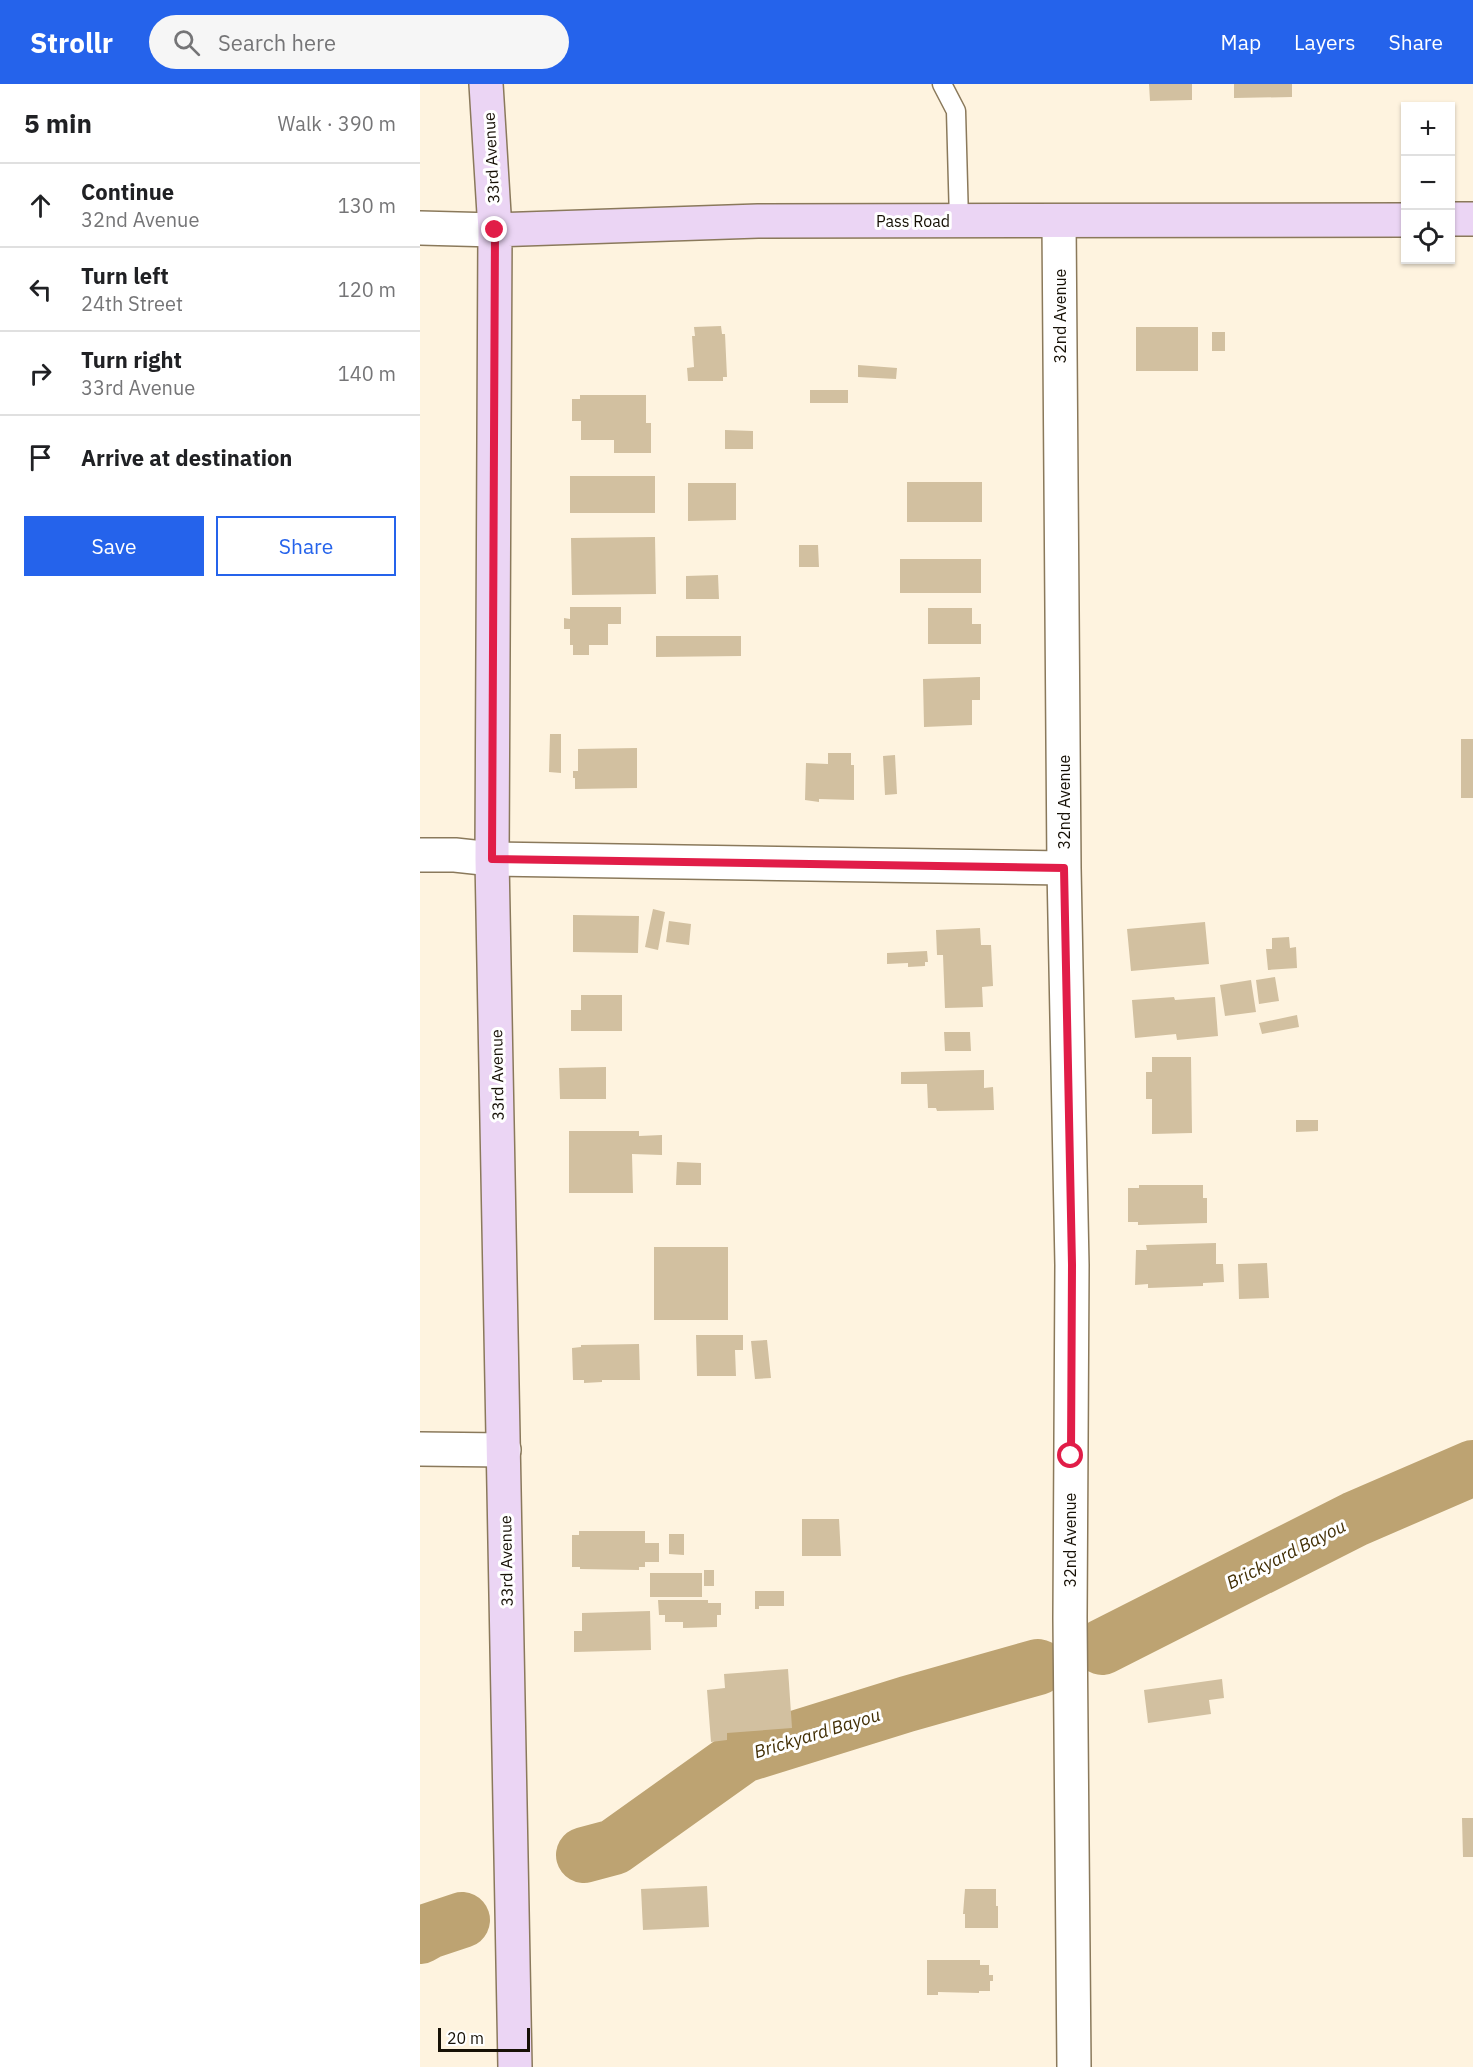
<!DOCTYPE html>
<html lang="en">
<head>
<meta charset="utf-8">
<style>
	body { margin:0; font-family:"IBM Plex Sans",sans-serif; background:#f6f6f6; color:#202124 }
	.controls { position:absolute; right:18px; top:18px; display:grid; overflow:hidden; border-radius:0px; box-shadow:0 2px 4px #0004 }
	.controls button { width:54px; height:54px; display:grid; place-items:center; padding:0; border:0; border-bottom:2px solid #e0e0e0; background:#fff; color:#202124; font:30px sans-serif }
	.scale { position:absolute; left:18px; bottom:15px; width:92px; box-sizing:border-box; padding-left:6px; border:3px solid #161005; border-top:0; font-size:16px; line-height:21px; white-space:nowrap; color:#161005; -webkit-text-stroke:4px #fff; paint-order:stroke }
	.stop { position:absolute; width:18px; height:18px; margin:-14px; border:4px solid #e11d48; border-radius:50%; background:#fff }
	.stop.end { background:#e11d48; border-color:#fff; box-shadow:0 2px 6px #0008 }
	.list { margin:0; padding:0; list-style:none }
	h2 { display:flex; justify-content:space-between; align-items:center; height:78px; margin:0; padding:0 24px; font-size:26px }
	h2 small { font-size:20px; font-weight:400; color:#757577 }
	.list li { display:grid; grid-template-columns:39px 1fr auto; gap:18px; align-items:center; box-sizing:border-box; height:84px; padding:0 24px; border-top:2px solid #e0e0e0 }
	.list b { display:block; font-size:22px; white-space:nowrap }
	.list p { margin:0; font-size:20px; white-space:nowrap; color:#757577 }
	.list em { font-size:20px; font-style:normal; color:#757577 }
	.actions { display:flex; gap:12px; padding:18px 24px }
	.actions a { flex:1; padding:14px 0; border:2px solid #2563eb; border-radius:0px; text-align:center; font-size:21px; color:#2563eb }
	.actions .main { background:#2563eb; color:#fff }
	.icon { flex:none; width:33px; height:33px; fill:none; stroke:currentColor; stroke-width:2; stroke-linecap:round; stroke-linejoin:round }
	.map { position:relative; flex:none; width:1053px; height:1983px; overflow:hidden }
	header { display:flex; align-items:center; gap:36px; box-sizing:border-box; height:84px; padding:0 30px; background:#2563eb; color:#fff }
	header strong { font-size:28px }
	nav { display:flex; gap:33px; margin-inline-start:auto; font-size:21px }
	.search { width:420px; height:54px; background:#f6f6f6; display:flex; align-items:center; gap:15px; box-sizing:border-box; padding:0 21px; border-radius:33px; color:#757577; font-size:22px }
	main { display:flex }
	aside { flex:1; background:#fff }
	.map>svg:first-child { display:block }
</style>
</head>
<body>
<header>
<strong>Strollr</strong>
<div class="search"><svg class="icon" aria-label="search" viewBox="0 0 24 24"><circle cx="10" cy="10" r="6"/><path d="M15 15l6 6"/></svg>Search here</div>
<nav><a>Map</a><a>Layers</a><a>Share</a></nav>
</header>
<main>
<aside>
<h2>5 min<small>Walk · 390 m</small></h2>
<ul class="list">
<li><svg class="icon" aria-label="ahead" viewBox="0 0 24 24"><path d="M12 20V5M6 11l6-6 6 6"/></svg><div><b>Continue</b><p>32nd Avenue</p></div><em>130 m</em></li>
<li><svg class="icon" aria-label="left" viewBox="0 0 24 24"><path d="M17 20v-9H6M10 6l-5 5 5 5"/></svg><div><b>Turn left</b><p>24th Street</p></div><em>120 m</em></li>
<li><svg class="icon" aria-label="right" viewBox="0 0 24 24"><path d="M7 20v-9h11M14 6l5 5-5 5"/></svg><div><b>Turn right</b><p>33rd Avenue</p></div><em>140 m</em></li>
<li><svg class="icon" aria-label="arrive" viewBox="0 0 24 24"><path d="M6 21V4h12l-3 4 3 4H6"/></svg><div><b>Arrive at destination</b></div></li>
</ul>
<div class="actions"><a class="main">Save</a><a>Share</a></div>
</aside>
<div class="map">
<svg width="1053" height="1983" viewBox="0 0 1053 1983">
	<rect width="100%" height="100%" fill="#fef3df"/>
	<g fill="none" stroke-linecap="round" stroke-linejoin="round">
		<path stroke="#bda372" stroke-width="56" d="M682,1563L935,1435L1053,1384
			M164,1771L194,1763L323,1671L487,1620L618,1583
			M0,1852L9,1847L42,1836"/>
	</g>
	<path fill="#d2c0a0" d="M729,0H772V16L730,17Z
		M814,0H872V13L814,14Z
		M301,242L302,250H305L307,293H303V297H268L267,284L274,283L272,252H275L274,243Z
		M716,243H778V287H716Z
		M792,248H805V267H792Z
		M438,281L477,284L476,295L438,293Z
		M390,306H428V319H390Z
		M160,311H226V339H231V369H194V356H161V337H152V315H160Z
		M305,346L333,347V365H305Z
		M150,392H235V429H150Z
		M487,398H562V438H487Z
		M268,399H316V436L268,437Z
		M235,453L236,510L152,511L151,454Z
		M379,461H398L399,483H379Z
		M480,475H561V509H480Z
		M298,491L299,515H266V492Z
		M150,523H201V540H188V561H169V571H153V561H150V545H144V534L150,535Z
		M508,524H552V540H561V560H508Z
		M236,552H321V572L236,573Z
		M560,593V616H552V641L504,643L503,595Z
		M130,650H141V689L129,688Z
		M1041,655H1053V714H1041Z
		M217,664V704L155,705V694H153V687H158V665Z
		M408,669H431V681H434V716L399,715V718L385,716L386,679L408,680Z
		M475,671L477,710L465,711L463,672Z
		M233,825L245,828L238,866L225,863Z
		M153,831L219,832L218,869L153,868Z
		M249,837L271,840L269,861L246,858Z
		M785,838L789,880L711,887L707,845Z
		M560,844L561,861H571L573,902L562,903L563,923L525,924L523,871H517L516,846Z
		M869,853L870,864L876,863L877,884L848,886L846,865H852V854Z
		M507,867L508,878H505V882L488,883V879L467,880V869Z
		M855,893L859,917L839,920L836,896Z
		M831,896L836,928L805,932L800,901Z
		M161,911H202V947H151V926H161Z
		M754,913L755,916L795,913L798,952L757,956L756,950L715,954L712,916Z
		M877,931L879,943L842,950L839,939Z
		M524,948H550L551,967H525Z
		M732,973H771L772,1049L732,1050V1015H726V988H732Z
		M186,983V1015H140L139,984Z
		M564,986V1004L573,1003L574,1026L517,1027L516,1024H508L507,1000H481V988Z
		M876,1036H898V1047L876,1048Z
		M149,1047H219V1052L242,1051V1071L212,1070L213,1109H149Z
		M257,1078L281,1079V1101H256Z
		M719,1101H783V1114H787V1139L718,1141V1138H708V1104H719Z
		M796,1159V1180H803L804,1198L783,1199V1202L728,1204V1200L715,1201L716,1166H727L726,1161Z
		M234,1163H308V1236H234Z
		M847,1179L849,1214L819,1215L818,1180Z
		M276,1251H323V1266H315L316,1292H277Z
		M347,1256L351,1294L335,1295L331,1257Z
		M219,1260L220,1296H182V1298L164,1299V1296H153L152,1264L161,1263V1261Z
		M382,1435H419L421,1472H382Z
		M159,1447H225V1459H239V1478H225V1483H219V1486L160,1485V1483H152V1451H159Z
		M249,1450H264V1471L249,1470Z
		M284,1486H294V1502H284Z
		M230,1489H282V1513H230Z
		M335,1507H364V1522H339V1525H335Z
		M238,1516H288V1519H301V1531H297V1543L263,1544V1538H245V1531H239Z
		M230,1527L231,1566L154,1568V1547H162V1529Z
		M368,1585L372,1644L307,1649V1656L291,1658L287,1606L305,1604L304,1590Z
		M802,1595L804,1614L789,1616L791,1630L728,1639L724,1606Z
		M1042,1734H1053V1773H1043Z
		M287,1802L289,1843L223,1846L221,1805Z
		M545,1805H576V1822H578V1844H545V1830H543Z
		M507,1876H560V1881H569V1891H573V1897H570V1907H559V1909L518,1908V1911H507Z"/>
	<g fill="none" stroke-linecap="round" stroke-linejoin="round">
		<defs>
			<path id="lane" d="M522,0L536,27L539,137"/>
			<path id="street" d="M639,137L644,784L652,1181L650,1534L654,1983
				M0,144L75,146
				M0,771H35L72,775L644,784
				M0,1365L84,1366"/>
			<path id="secondary" d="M66,0L75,146L72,775L95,1983
				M1030,135H1053
				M75,146L338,137L986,136"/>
		</defs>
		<use href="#lane" stroke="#8a795b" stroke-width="21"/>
		<use href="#street" stroke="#8a795b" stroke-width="36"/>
		<use href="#secondary" stroke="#8a795b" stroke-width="36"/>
		<use href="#lane" stroke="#fff" stroke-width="18"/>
		<use href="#street" stroke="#fff" stroke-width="33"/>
		<use href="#secondary" stroke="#ebd5f4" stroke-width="33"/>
	</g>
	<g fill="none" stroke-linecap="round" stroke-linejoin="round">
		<path stroke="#e11d48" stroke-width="8" d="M75,146L72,775L644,784L652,1181L651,1372"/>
	</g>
	<g text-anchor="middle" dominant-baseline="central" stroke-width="6" stroke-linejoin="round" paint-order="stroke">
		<g font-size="16" fill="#161005" stroke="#fff">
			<text transform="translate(71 74) rotate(-93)">33rd Avenue</text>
			<text x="493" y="137">Pass Road</text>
			<text transform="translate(640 232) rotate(-90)">32nd Avenue</text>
			<text transform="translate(644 718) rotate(-90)">32nd Avenue</text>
			<text transform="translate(77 991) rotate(-91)">33rd Avenue</text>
			<text transform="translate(650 1456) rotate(-90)">32nd Avenue</text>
			<text transform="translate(86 1477) rotate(-91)">33rd Avenue</text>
		</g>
		<g font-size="18" font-style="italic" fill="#422f05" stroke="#fff">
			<text transform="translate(866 1470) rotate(-27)">Brickyard Bayou</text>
			<text transform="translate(397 1649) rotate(-17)">Brickyard Bayou</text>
		</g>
	</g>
</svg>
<div class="controls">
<button>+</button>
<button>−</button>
<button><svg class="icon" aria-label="locate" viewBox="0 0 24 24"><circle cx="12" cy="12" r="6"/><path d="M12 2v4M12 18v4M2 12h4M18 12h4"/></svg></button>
</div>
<div class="scale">20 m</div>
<div class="stop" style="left:651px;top:1372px"></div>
<div class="stop end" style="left:75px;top:146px"></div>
</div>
</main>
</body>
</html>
